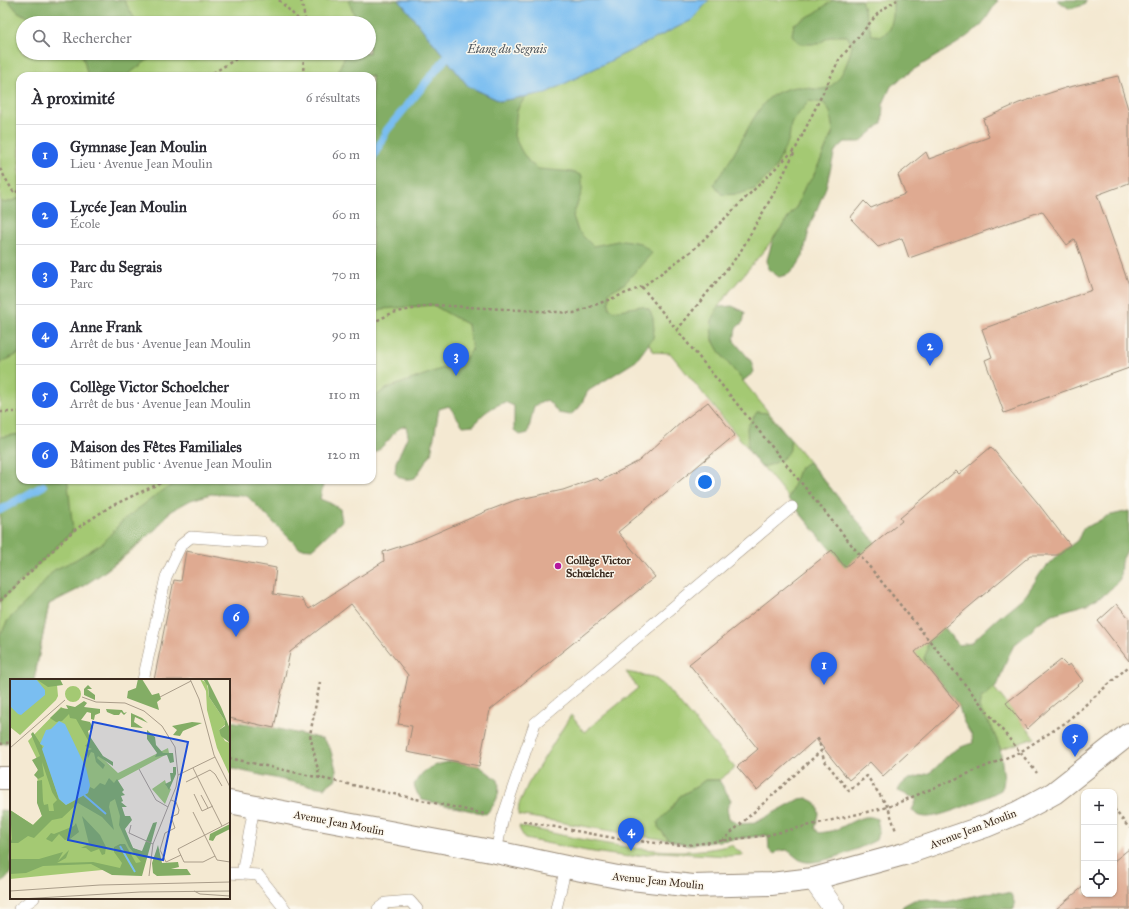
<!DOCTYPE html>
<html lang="fr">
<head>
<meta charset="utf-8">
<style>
	body { margin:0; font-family:"IM FELL Great Primer",serif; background:#f7f7f7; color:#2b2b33 }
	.controls { position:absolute; right:12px; bottom:12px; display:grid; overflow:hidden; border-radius:8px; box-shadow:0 1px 3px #0004 }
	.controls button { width:36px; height:36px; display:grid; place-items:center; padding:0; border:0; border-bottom:1px solid #e1e1e2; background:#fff; color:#2b2b33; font:20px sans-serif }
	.you { position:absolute; left:705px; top:482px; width:14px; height:14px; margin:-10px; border:3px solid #fff; border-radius:50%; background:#1a73e8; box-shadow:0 0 0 6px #1a73e833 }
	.badge { display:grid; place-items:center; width:26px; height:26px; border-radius:50%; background:#2563eb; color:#fff; font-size:13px; font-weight:700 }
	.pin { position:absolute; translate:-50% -33px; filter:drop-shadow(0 1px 2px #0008) }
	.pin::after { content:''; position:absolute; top:21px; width:14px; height:12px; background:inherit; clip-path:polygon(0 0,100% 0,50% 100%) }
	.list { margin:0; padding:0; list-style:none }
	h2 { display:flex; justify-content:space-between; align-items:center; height:52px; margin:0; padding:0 16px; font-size:17px }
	h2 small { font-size:13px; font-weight:400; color:#7c7c81 }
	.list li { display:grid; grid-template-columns:26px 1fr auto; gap:12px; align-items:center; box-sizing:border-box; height:60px; padding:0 16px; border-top:1px solid #e1e1e2 }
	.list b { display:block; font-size:15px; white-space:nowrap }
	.list p { margin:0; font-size:13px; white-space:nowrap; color:#7c7c81 }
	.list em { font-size:13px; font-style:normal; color:#7c7c81 }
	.icon { flex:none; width:22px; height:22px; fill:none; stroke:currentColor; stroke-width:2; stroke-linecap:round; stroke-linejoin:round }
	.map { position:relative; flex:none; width:1129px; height:909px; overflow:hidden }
	.search { position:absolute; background:#fff; box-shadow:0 1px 3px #0004; left:16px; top:16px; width:360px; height:44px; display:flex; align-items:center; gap:10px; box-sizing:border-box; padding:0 14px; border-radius:22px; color:#7c7c81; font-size:15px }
	.panel { position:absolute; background:#fff; box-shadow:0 1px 3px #0004; left:16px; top:72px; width:360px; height:412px; border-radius:12px }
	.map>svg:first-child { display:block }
</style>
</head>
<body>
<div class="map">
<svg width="1129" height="909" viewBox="0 0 1129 909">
	<rect width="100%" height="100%" fill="#fbf7ec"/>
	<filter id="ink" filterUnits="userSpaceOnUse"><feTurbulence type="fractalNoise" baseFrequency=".025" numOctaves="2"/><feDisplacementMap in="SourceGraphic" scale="8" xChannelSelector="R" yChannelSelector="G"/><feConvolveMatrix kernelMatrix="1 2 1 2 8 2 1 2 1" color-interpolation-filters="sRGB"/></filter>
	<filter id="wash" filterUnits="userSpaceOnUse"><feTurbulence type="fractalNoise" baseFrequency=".012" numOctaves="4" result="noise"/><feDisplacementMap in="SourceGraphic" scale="16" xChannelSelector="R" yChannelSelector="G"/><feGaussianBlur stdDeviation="0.9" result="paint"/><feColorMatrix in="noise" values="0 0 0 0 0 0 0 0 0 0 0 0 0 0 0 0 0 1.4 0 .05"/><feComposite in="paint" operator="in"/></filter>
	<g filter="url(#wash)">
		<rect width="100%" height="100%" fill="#f4e9d2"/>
		<path fill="#a4c973" stroke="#707a48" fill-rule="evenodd" d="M0,0H951L840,113L819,165L808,186L797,206L767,247L730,291L718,307L712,321L713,341L743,381L1035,738L995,751L670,353L654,352L639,329L473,386L372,430V76H20V480H194C181,496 170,514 156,528C125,560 88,585 49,604L34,680H11L0,719ZM23,23H369V53H23Z
			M626,672L653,677L664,685L735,768L719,780H705L696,787L680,796L670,810L658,822L661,831L669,840L641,836L518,815L519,804L528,784L571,715L584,732L638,688Z
			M519,826C583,839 667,862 731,845L744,855L728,856L661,852L628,857L587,851L525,839L520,830Z"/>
		<path fill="#83ad65" stroke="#5f6c42" d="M8,0H124L137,23H37L17,11Z
			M348,0H399L468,86L500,101L526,96L517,110L514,136L522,152L529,162L538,169L574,172L582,176V191L573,216L578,231L593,246L623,240L640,243L652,253L624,284L609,292V308L614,311L641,306L649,309L653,318L654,329L653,338L636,361L588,391L579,408L570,415L558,413L552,405L547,400L534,406L528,433L520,435L514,430V406L505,402C492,407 482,413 474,425L463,426L449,406L439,409L431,454L415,478C406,480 401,480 395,473L396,462L408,435L406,426C396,427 393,436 387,442C382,447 377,451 372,455V398L388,388L463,361L472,350L468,325L433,305L382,309L372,313V76H337L341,64L347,53H369V23H354L355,17Z
			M833,0H861L872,35L882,36L890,29L893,16V0H998L982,25L961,41L913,70L891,86L883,104L882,123L860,142H845L835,151L826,187L810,226L803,256L797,266L789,274L779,277L768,269L767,260L773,239L797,206L805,186L813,177L833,132L830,112L824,103L809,101L791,123L789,139L775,169L755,189L739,194L722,195L714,184C721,173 730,162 736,150C745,135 755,112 768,99C776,92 791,86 802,87C808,88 816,90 823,89C840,87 850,58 852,44L847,36H831L818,44H800L792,35L794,24L815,13Z
			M1057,0H1087L1084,5L1070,9Z
			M81,53H157L126,76H88C85,68 85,60 81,53Z
			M20,197V353L0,363V200L4,203L15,200Z
			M732,306L743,311L745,313L743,322L736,328L734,341L751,361L754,372L743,381C730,364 707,345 712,322C713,317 716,312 718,307Z
			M757,412L767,413L791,439C790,442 790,446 790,449C787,459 771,466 761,467L748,450L747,427Z
			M20,434V480H67L68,484L73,531L0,601V437Z
			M809,462L911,586L886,616L788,499L800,467Z
			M181,480H326L323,485L320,499L330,503L340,509L342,521L312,549L299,548L247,496L211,494L191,500L169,512L157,528L143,540L100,575L77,590L49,604L34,680H11V742L0,744V635L8,620L32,596L54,570L75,560L104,542L122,521L159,493Z
			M1129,511V547L1121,562L1120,579L1107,593L1087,604L1053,614L1038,623L1029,633L1014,645L1007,659L998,684L986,695L981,698L979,707L984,716L991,726L1000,747L1004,779L1003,786L1001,790C986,798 945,816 928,817C921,817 916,815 912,810L917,799L898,791C904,775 920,779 932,771C938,767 942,760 948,755C955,749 965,745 973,743L972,736L963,721L959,706L925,664L924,658L927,651V637L940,623L959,645L971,643L998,618L1026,595L1042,571L1058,555L1078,540L1083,528L1095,523L1107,516Z
			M229,721L274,728L323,739L330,748L336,769V779L324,788L306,785L229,768Z
			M452,761L479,766L498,780C501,794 496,804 486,814L422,800L417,793L414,785C422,768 435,765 452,761Z
			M705,780H719L731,800L727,808L729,818L738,824L755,823L799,799L807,798L815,802L818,808L819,814L815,828L819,833C823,832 828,832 832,831C846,827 863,811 877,819L879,829L876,840C861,848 818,867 802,861C797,859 792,853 787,850L778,851L775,854L769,850L768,835L687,845L669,840L658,827V822L670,810L680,796L696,787Z
			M0,810L11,811V874L0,883Z
			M993,892L1011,894L1015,904L1014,909H902L903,906L914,900L929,899L945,902Z"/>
		<path fill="#7abef1" stroke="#5a7488" d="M399,0H709L692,20L546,93L500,101L468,86Z"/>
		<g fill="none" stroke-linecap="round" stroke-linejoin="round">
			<path stroke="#7abef1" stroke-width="8" d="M372,159L387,130L446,58
				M0,510L43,486"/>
		</g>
		<g id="blocks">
			<path fill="#dfaa91" d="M1118,76L1129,112V183L1097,195L1129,285V368L1004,413L985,360L992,357L982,329L1092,290L1075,239L1067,245L1042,211L909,258L902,238L878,247L850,218L864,201L871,208L905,194L898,175L926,152L929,159L989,137L983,119L1019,103L1065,88Z
				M708,402L735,435L618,532L655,577L490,710L479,766L407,752L412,726L398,724L408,675L351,604L290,652L274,728L229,718V680H154L174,580L181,581L186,551L276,568L273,594L301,598L309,609L384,561L383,552L420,540L487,511L516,500L563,490L597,478L600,481L639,461L684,420Z
				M991,447L1037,502L1070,545L1058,555H1031L915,652L959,706L883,776L870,762L849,780L816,739L757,790L737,767L758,749L689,664L832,550L845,567L902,521L900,518L956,471L959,474Z
				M1117,604L1129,618V661L1098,621Z
				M1061,660L1067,666L1070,664L1083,681L1050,708L1027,729L1006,703Z
				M1129,849V909H1056L1084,886V894H1114V861Z"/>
		</g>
	</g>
	<g filter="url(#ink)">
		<use href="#blocks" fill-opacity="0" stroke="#988a78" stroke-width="1"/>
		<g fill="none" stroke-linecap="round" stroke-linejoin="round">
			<defs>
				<path id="service" d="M143,680L166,577L181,545L191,537L262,542
					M496,852L503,817L535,723L792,507
					M229,873L258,875L285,909
					M242,874L254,807
					M19,909L34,898
					M378,909L386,903L410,901L417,909
					M556,909L566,867"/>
				<path id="minor" d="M813,879L834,909"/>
				<path id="tertiary" d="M0,778H11
					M229,802L496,852L566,867L623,878L693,886L771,884L813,879L904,854L986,826L1017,813L1054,793L1129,734"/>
			</defs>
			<use href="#service" stroke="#988a78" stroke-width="12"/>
			<use href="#minor" stroke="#988a78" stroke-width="22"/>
			<use href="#tertiary" stroke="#988a78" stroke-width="24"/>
			<path stroke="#988a78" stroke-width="2.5" stroke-dasharray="3 3" stroke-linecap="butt" d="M279,0L298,19L306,21
				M301,0L306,23
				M293,23L298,19
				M208,76L246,53
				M303,76L304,53
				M0,169L14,193L20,190
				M642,287L1037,773
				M372,323L392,313L433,305L574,313L642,287L693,250L796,148L839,60L879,12L897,0
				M677,330L739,254L774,193L795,151
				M0,412H20
				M0,601L73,531L111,506L167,480
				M818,738L824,760L849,791L867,776L888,807L896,831
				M0,744L11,742
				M229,758L485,814
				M320,779L310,735L320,682
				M1114,809L1129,828
				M523,821L619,839L666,844L687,845L768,835L888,807L1020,752L1065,723L1129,666
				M722,841L822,750"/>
			<use href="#service" stroke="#fff" stroke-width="11"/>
			<use href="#minor" stroke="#fff" stroke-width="21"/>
			<use href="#tertiary" stroke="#fff" stroke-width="22"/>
		</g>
	</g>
	<circle fill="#b5179e" stroke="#fbf7ec" stroke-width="1.5" cx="558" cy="566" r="4"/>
	<g text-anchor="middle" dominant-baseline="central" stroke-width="3" stroke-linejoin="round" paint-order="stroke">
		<g font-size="11" font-weight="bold" fill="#3b2a1e" stroke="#fbf7ec" text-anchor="start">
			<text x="566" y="560">Collège Victor<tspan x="566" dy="13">Schœlcher</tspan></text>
		</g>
		<g font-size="11" fill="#3b2a1e" stroke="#fbf7ec">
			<text transform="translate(339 823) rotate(11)">Avenue Jean Moulin</text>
			<text transform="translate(973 829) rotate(-21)">Avenue Jean Moulin</text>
			<text transform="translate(658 881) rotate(6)">Avenue Jean Moulin</text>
		</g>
		<g font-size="12" font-style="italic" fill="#4e565d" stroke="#fbf7ec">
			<text x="507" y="49">Étang du Segrais</text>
		</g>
	</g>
	<g transform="translate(10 679)">
		<rect width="220" height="220" fill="#f4e9d2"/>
		<path d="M0,0H45L47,6L48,17L46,21L10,56L0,48ZM190,0L197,4L199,18L215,42V46L209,51L215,62L220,64V97L207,69L197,31L196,12ZM55 15a8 8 0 1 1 16 0a8 8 0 1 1-16 0ZM51,28L65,35L87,74L108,94L158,69L159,74L107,102L113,151L123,169L134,174L133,187L0,200V131L23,146L32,137L27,119L28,82L18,62ZM155,101L157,108L161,110L155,125L142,110Z" fill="#a4c973"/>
		<path d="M26,0H50L53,6L38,8ZM128,0H132L142,16L149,14L151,20L147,23L149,31L117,19L118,12L126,9ZM193,0H197L211,28L220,50V64L211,57L209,51L215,47V42L199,18L198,7ZM78,6L82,10H77L85,16V21L74,16V10ZM74,22L77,24L74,28L90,30V34L85,36L84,41L81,40V34L77,33L71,41L80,43L83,49L78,52L79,56L93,77L103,83V87L88,77L87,79L95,86L93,90L86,83L84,74L81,73L78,79L76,72L82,70L75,67L79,63L66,40L60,39L59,35L52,42L46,43L40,39L51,29L58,30L56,26L65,28ZM96,30L112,31L114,34L117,33L114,36L111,33L109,36H104L97,33ZM121,34L132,39L138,44L125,38L124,43L133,49L121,48ZM182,43L192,44L173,52L170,57L163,56L167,51L162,47ZM137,51L145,58L146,66L153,74H163L164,83L160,84L157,76L145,78L147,74L137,60ZM23,53L32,67L49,120L56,126L78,114L80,108L84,110L90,104L95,106L99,99L104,104L107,100L114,111L112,113L115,116L111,117L113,122L111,123L117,128H112L115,137H120L122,141L115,150L123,169L132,172L143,144L147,143L132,197L102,196L81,185L33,187L16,194L0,195V180H29L53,173L48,182L59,171L56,179L47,184L83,183L110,189L112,184L104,173V168L110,165H115L126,184L131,183L119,168L109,146L110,137L105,120L100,123L99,128L104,151L92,138L68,124L52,139L42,141L24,159L18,157L8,164H0L2,160L0,131L23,146L32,137L27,124V102L32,101L33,122L34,126L38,125L39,132H44L43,125L47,121L42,113L32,83L34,97L28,100L24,96L28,91L22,81L30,77L21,55ZM163,88H166V95L159,111L155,105L161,102L160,94H163ZM72,137L90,156L96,168L95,175L92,176L89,170L81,173L76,169H71L79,165ZM66,144L69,153L60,160L55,161L49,155L42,163L36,160L41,154L44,155L64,147ZM220,145V150L206,157L203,162L199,161L200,155ZM148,166L152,184L168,183L169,188L161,190H177L181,196L147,197L143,194L142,184Z" fill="#83ad65"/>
		<path d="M0,0H26L35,11V16L11,36L8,35L0,27ZM49,42L55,45L76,89L80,106L78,114L56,126L49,120L32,70L34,67L30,65L36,51L41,50Z" fill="#7abef1"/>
		<path fill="none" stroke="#7abef1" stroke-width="2" d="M74,116L96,135M110,167L125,193"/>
		<path fill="none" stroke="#aa9d8a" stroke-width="1" d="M180,0L189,20L204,76L220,108M72,18L86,23L115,24L134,32L152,47L165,68L168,96L166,108L143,165L139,197M150,18L181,2M0,69L55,21M183,89L212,147M129,90L146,121L158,128M168,96L205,78M176,103L200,91L205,95L212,107M184,115L192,132L203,127M191,116L198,129M161,121L166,123L169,131L168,135L161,138L165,149L155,154L150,171L156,183L171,176M183,133L207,181L220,183M121,146L119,154L143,165M205,177L193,183H174L168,170L220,143M0,212L90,206L220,203M184,212L190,215L220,217M10,220L130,213L220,212"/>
		<path fill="#1d4ed8" fill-opacity="0.15" stroke="#1d4ed8" stroke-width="2" d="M83,43L178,63L153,181L58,161Z"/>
		<rect width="220" height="220" fill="none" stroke="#3b2a1e" stroke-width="2"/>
	</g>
</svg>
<div class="controls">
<button>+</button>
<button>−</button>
<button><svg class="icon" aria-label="locate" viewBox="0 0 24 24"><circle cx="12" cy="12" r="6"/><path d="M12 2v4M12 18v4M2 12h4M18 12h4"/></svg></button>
</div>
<div class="you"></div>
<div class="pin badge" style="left:824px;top:685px">1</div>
<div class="pin badge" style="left:930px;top:366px">2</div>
<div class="pin badge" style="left:456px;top:376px">3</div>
<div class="pin badge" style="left:631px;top:851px">4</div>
<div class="pin badge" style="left:1075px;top:757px">5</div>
<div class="pin badge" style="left:236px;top:637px">6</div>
<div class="search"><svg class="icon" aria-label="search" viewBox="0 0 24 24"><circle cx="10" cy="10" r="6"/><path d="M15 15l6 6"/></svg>Rechercher</div>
<section class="panel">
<h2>À proximité<small>6 résultats</small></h2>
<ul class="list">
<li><span class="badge">1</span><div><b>Gymnase Jean Moulin</b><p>Lieu · Avenue Jean Moulin</p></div><em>60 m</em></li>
<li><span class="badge">2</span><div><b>Lycée Jean Moulin</b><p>École</p></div><em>60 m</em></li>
<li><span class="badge">3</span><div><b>Parc du Segrais</b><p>Parc</p></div><em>70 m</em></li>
<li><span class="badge">4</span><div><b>Anne Frank</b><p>Arrêt de bus · Avenue Jean Moulin</p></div><em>90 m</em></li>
<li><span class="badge">5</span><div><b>Collège Victor Schoelcher</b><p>Arrêt de bus · Avenue Jean Moulin</p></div><em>110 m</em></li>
<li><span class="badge">6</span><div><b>Maison des Fêtes Familiales</b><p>Bâtiment public · Avenue Jean Moulin</p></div><em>120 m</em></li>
</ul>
</section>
</div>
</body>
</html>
